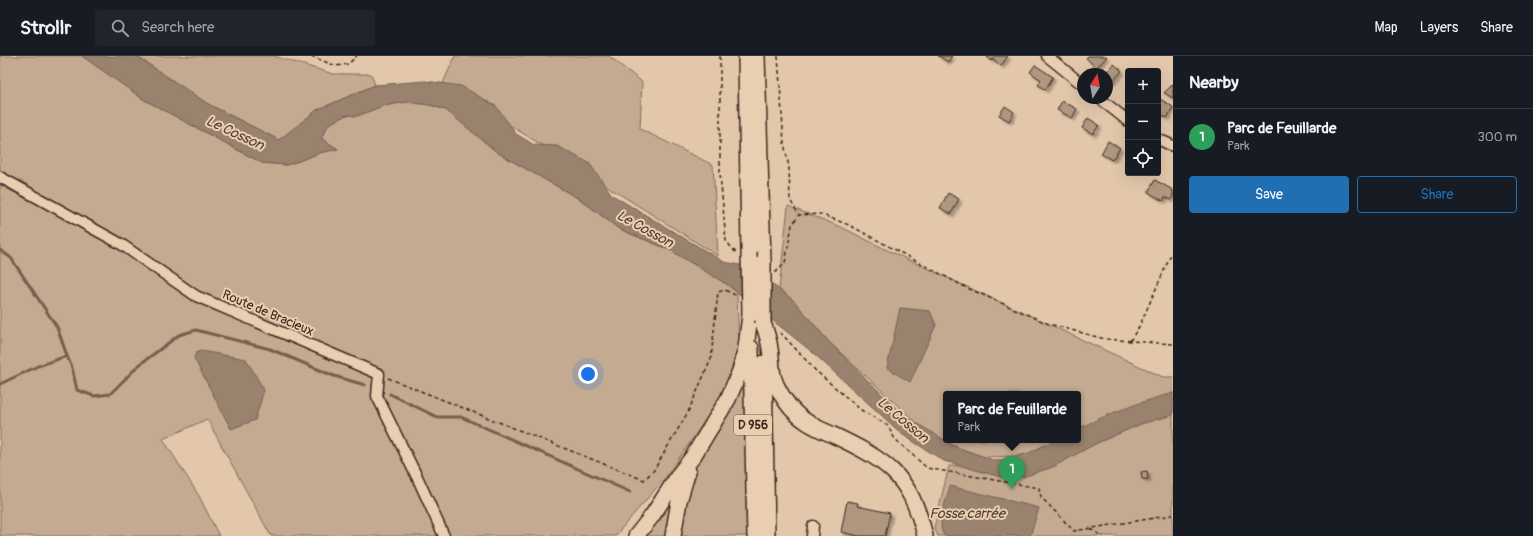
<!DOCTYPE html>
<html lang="en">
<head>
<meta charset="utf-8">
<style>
	body { margin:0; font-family:Pangolin,sans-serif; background:#20242c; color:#f1f3f6 }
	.controls { position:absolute; right:12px; top:12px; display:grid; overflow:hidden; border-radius:4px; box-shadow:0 4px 16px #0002 }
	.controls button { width:36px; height:36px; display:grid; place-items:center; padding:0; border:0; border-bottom:1px solid #363941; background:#171b24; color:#f1f3f6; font:20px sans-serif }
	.compass { position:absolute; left:1077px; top:12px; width:36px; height:36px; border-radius:50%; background:#171b24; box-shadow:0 4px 16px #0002; rotate:11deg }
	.you { position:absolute; left:588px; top:318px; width:14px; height:14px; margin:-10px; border:3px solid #fff; border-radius:50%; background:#1a73e8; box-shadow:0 0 0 6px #1a73e833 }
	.badge { display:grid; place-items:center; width:26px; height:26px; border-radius:50%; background:#1f6fb2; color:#fff; font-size:13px; font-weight:700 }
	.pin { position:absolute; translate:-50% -33px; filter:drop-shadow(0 1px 2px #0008) }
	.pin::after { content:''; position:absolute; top:21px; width:14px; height:12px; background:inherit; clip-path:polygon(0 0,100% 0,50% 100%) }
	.popup { position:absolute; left:943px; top:335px; width:138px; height:52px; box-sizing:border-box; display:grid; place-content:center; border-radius:4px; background:#171b24; filter:drop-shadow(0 1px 3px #0005); font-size:13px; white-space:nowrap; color:#9ea1a6 }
	.popup b { font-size:15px; color:#f1f3f6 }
	.popup::after { content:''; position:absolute; left:50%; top:100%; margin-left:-8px; border:8px solid transparent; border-top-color:#171b24 }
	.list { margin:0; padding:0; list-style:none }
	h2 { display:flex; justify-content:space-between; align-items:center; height:52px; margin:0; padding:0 16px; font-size:17px }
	h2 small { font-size:13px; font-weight:400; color:#9ea1a6 }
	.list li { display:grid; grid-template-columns:26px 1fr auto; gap:12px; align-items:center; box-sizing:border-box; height:56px; padding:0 16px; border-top:1px solid #363941 }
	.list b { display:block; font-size:15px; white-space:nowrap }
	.list p { margin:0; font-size:13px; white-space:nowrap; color:#9ea1a6 }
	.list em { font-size:13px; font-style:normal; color:#9ea1a6 }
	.actions { display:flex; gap:8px; padding:12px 16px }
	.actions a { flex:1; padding:9px 0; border:1px solid #1f6fb2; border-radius:4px; text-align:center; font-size:14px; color:#1f6fb2 }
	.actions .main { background:#1f6fb2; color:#fff }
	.icon { flex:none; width:22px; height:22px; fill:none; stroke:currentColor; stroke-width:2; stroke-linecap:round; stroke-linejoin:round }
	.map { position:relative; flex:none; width:1173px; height:480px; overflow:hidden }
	header { display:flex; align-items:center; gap:24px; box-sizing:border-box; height:56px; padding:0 20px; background:#171b24; border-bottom:1px solid #363941 }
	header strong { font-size:19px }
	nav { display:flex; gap:22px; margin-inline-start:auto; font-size:14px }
	.search { width:280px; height:36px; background:#20242c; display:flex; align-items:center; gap:10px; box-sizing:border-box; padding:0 14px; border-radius:4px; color:#9ea1a6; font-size:15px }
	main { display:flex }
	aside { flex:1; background:#171b24 }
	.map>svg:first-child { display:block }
</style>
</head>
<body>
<header>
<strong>Strollr</strong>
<div class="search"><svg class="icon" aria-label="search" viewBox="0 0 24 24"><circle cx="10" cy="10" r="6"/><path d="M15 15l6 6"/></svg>Search here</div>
<nav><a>Map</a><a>Layers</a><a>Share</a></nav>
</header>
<main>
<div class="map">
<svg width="1173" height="480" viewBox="0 0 1173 480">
	<defs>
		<filter id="shadow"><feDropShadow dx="3" dy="3" stdDeviation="1" flood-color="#0004"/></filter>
	</defs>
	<rect width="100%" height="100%" fill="#e3c7ab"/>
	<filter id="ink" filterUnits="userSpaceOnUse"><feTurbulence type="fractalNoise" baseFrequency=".025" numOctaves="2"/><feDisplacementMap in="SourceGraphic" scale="8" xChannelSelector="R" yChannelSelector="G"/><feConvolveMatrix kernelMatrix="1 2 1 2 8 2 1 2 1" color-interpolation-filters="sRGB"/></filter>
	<g filter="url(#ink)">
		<path fill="#c4aa91" stroke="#806a58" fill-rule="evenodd" d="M0,0H82L143,43L262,107L286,109L299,105L319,97L338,93L321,82L329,68L346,59L357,60L383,50L406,46L430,49L446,54L498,97L581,144L619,173L670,194L728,229L737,237L739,289L723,339L665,422L615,480H271L207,363L163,383L199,440L219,480H0V129L30,145L23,128L0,115Z
			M136,0H274L333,18H371L375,29L317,54L279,84L208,48Z
			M455,0H609L642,26L640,73L713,109L718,200L443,27Z
			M788,150L841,171L885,193L1163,321H1173V480H938L934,472L949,410H1016L1057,399L984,401L933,382L829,286L794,245L779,233ZM946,338H1078V384H946Z
			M747,313V480H677L693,415L702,393Z
			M677,429L668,480H643Z"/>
		<path fill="#9a836e" stroke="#745f4e" d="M82,0H136L208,48L279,84L317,54L375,29L425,25L461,30L496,50L516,78L534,89L557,90L589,107L612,139L724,206L740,209L772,228L794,245L829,286L903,359L956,391L996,405L1029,397L1055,384H1078V373C1109,357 1140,346 1173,337V359L1141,368L1095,388L1053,411L1023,421H1001L944,405L903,379L811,295L728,229L670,194L619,173L581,144L498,97L446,54L430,49L406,46L383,50L357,60L346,59L329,68L321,82L338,93L319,97L299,105L286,109L262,107L143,43Z
			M900,252L930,255L936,269L910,326L887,312Z
			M201,295L246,303L264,334L255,364L231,373L194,302L196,297Z
			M950,430L1039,452L1030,480H945C935,471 947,442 950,430Z"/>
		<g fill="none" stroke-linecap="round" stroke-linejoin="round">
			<path stroke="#745f4e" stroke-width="3" d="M0,194L11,202L57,271L67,300
				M0,328L38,310L67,300L72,312L77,334L94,340L110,338L139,309L179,279L196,274L270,293L334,320L365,329
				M390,338L437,361H461L630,436"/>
		</g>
		<path fill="#af9780" stroke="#3b2a1e" filter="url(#shadow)" d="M938,0H952L948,6Z
			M986,0H1008L1001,10L993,3L992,5Z
			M1088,0H1106L1107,1L1096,12L1086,2Z
			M1114,8L1122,15L1112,26L1107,21V18H1104Z
			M1035,9L1053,21L1045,34L1038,29L1041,24L1030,16Z
			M1173,28V42L1164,37Z
			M1160,43L1173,51L1167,62L1158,56V46Z
			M1062,45L1077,53L1072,62L1057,54Z
			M1005,50L1014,56L1009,65L999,59Z
			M1088,62L1099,69L1093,78L1082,72Z
			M1108,85L1120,92L1112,104L1101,98Z
			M1155,124L1173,134V140L1171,144L1165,141L1163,145L1148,136Z
			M948,137L959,143L951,158L940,152Z
			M1147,415L1148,423H1142L1141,416Z
			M847,445L858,447L857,450L890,457L885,480H859L841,476Z"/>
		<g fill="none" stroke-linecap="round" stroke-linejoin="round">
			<defs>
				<path id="minor" d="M1047,0L1083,29
					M1099,42L1128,65
					M1158,83L1173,90
					M0,121L121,188L196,240L379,318L377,340L419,425L444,480
					M812,480L813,470"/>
				<path id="highway" d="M746,0L749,196
					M757,0L763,206
					M763,267C766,275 769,284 770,293C772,303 771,314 774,323C777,332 782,340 787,347C798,363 814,371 831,378C886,404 910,418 925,480
					M751,292L755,480
					M764,307L767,480
					M636,480L652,460L680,417L692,402L728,343L740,315L746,292L750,259
					M673,480L679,445L688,415"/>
			</defs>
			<use href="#minor" stroke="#3b2a1e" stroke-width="13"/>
			<use href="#highway" stroke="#3b2a1e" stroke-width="18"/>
			<path stroke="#3b2a1e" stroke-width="1.5" stroke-dasharray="4 3" stroke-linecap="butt" d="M311,0L336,10L348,8L357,0
				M720,0V117L726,185L737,198
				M778,0L784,87L789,111L790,144L799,159
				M775,216H776L785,207L792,169L799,159L820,158L849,169L965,231L1049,268L1105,283L1173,288
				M780,276L816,315L861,354L887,369L895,383L927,412L1039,432L1041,441L1074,475L1173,459
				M1130,285L1140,269L1173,194
				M388,322L644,424L654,414L688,356L711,303L718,236L725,234L737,240
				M1090,473L1103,480"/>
			<use href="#minor" stroke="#eaceb1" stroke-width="10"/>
			<use href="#highway" stroke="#eaceb1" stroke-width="15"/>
			<defs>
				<path id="highway-bridge" d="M749,196L750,259
					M763,206V267"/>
			</defs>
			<use href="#highway-bridge" stroke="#3b2a1e" stroke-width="18" stroke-linecap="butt"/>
			<use href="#highway-bridge" stroke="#eaceb1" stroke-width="15"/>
		</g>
	</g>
	<g text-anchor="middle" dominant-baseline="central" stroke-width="4" stroke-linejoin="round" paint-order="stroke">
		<rect fill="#eaceb1" stroke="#705b4a" stroke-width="1" x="734" y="359" width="38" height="20" rx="3"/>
		<g font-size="12" font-weight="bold" fill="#3b2a1e">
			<text x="753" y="369">D 956</text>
		</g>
		<g font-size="13" fill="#3b2a1e" stroke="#eaceb1">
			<text transform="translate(268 257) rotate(23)">Route de Bracieux</text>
		</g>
		<g font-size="14" font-style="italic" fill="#534032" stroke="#eaceb1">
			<text transform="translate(235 77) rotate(25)">Le Cosson</text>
			<text transform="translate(645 173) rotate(29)">Le Cosson</text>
			<text transform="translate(903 364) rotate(40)">Le Cosson</text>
			<text x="967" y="457">Fosse carrée</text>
		</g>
	</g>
</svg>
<div class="controls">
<button>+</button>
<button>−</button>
<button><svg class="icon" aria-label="locate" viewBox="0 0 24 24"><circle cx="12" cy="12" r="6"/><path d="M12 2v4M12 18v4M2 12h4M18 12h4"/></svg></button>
</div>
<svg class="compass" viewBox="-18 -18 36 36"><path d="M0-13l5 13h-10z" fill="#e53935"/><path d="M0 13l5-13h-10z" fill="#9ea1a6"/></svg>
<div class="you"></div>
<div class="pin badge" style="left:1012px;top:433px;background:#2e9e5b">1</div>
<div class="popup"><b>Parc de Feuillarde</b>Park</div>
</div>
<aside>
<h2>Nearby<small></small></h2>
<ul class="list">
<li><span class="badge" style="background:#2e9e5b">1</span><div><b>Parc de Feuillarde</b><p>Park</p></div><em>300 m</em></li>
</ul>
<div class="actions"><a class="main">Save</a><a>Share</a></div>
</aside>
</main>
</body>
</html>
